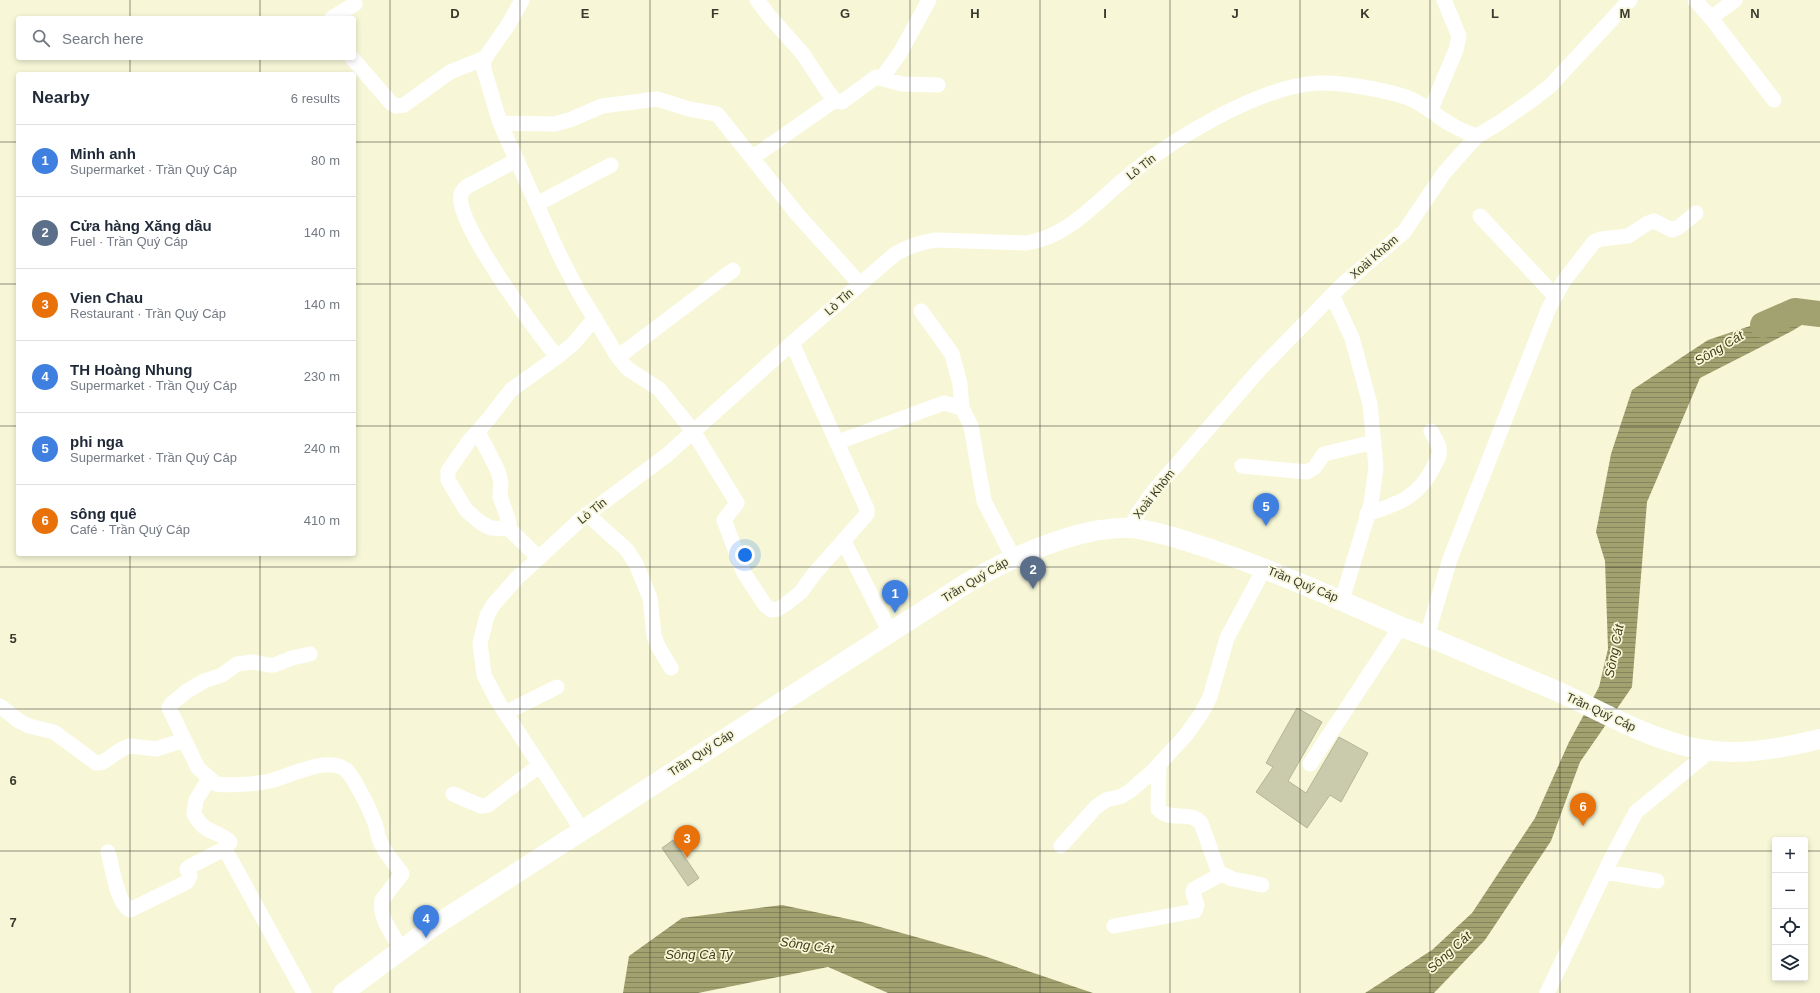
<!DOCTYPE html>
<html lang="en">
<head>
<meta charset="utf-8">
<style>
	body { margin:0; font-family:Arial,sans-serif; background:#f6f6f7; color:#1f2937 }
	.controls { position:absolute; right:12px; bottom:12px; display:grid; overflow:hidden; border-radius:4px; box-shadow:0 2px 6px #0003 }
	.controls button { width:36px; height:36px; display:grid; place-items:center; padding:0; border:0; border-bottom:1px solid #e0e1e3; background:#fff; color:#1f2937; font:20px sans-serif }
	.you { position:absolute; left:745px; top:555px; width:14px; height:14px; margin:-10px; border:3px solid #fff; border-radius:50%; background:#1a73e8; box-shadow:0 0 0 6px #1a73e833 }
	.badge { display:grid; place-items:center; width:26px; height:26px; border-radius:50%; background:#d93025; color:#fff; font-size:13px; font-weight:700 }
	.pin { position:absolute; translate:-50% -33px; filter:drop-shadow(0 1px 2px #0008) }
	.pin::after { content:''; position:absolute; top:21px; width:14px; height:12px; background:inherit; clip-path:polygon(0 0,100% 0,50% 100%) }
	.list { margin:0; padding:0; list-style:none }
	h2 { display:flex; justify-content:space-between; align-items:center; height:52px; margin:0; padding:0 16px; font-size:17px }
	h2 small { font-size:13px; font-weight:400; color:#747a83 }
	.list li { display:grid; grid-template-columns:26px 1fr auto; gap:12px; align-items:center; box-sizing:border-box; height:72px; padding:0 16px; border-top:1px solid #e0e1e3 }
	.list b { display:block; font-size:15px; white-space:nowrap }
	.list p { margin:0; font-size:13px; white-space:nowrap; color:#747a83 }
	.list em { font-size:13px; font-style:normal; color:#747a83 }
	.icon { flex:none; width:22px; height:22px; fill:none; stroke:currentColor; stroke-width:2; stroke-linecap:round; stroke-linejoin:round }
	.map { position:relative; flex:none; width:1820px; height:993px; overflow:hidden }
	.search { position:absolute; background:#fff; box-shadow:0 2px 6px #0003; left:16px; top:16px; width:340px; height:44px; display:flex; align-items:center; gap:10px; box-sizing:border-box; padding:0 14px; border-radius:4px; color:#747a83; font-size:15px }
	.panel { position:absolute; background:#fff; box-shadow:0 2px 6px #0003; left:16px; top:72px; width:340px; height:484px; border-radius:4px }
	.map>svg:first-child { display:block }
</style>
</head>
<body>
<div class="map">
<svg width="1820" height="993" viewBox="0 0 1820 993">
	<defs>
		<pattern id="water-rules" width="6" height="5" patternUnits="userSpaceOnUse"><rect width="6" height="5" fill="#a2a270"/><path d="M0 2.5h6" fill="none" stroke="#85855c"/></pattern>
	</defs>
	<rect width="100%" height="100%" fill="#f7f7d8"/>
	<path fill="url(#water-rules)" d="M1795,311L1820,314L1792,331L1700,378L1647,502L1632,687L1580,762L1551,841L1485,940L1434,993H1365L1432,950L1472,913L1535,818L1569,742L1599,687L1608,649L1605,561L1596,532L1611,454L1632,390L1708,340Z
		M782,905L862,922L981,955L1093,993H888L828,967L698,993H623L629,956L682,918Z"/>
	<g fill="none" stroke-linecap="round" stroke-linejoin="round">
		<path stroke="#a2a270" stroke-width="26" d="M1763,325L1795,311L1820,314"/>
	</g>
	<path fill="#cacbac" stroke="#b4b497" d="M1297,708L1322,722L1288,781L1306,793L1339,737L1368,753L1341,802L1330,795L1307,828L1256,792L1273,767L1266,763Z
		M673,840L699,878L688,886L662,848Z"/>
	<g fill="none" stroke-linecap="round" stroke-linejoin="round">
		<path stroke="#fff" stroke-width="15" d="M522,0L508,25L485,58L483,66L500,123L559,254L578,291L618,357L628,369L659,389L693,431L737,503L724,520L744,573L765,605L771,610L778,609L786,604L801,592L814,574L867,514V509L792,343
			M757,0L770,17L803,54L828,92L835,100L842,102L876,77L902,84L938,85
			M1695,0L1711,18L1774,100
			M332,18L355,4
			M1711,18L1735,0
			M352,58L391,103L396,106L404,105L450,72L485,58
			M882,78L900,53L929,0
			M1431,109L1456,50L1459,36L1444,0
			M500,123L555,124L572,119L602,106L657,99L689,109L717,114L797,214L860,284
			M752,158L835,100
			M517,160L466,187C464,189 461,193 461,195C453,220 539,335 557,357
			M537,204L611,165
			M1480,216L1555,296
			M1332,295L1352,338L1370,404L1376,467L1371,504L1342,600
			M921,311L952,354L960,384L962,408
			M618,357L733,270
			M478,432L498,471L501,483L500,496L509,522V529
			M838,442L944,403L962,408L971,426L984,501L1013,557
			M1242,466L1307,472L1314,468L1324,454L1374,442
			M587,514L627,550L636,564L650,598L654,636L659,648L671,668
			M1367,514C1397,504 1418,498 1433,468C1436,462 1441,454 1439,448C1438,442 1433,436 1431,431
			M1130,528L1138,513L1153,492L1259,370L1342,285L1404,232L1444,173L1477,136L1499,123L1532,100L1550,86L1630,0
			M844,542L890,632
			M538,557L509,529L491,528L481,523L466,510L448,480V471L469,441L487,421L511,390L557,357L573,344L595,318
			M1427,636L1450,559L1548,310L1563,282L1594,242L1601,239L1628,236L1648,223L1654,221L1672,230L1679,227L1696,213
			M310,654L292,658L274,665H268L253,662L237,664L222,675L204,681L187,691L171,704L169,708L198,768L216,784C231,786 255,784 270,781C290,776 328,755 346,770C354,777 370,810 374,821C377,827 377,835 380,841C384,853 395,863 402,874L382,900C378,916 393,935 401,949
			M0,706L19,721L29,726L54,732L96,763L103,762L122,749L130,746L156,749L184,740
			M505,713L557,687
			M1310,764L1401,626
			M209,779L196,800L194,814C206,836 217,829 230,842L223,850
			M453,794L481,806L488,805L540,765
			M582,830L497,700L484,675L480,643L487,616L493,605L517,578L581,519L667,455L792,343L895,254C909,246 921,242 936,240L1026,243C1065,238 1093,206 1121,182C1167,142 1258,86 1319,83C1342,82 1384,90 1406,97C1425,104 1435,116 1452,125C1460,130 1468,133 1477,136
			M1061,846L1096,807L1106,800L1122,796L1130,791L1153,771L1186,735L1201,714L1210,697L1227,638L1264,569
			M108,852C112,866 117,904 130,910L187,882L190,876L187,869L189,867L220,851H226L304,993
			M1606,872L1657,881
			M1219,873L1233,879L1262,885
			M1114,926L1195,911L1197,905L1193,893L1194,889L1218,876L1219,873L1201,823C1190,810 1169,822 1158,809L1159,765
			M1547,993L1612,857L1636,812L1711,750"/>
		<path stroke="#fff" stroke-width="20" d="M343,993L431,928L967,583C1010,558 1078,526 1129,528C1147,529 1165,535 1183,540C1215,550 1246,561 1277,574C1318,590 1358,608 1399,626C1409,630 1419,633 1429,637C1472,655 1516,674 1559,692C1601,711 1649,739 1694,748C1736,757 1779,749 1820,739"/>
	</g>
	<path fill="none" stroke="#39392d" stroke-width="1" stroke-opacity="0.55" d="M130,0V18M260,0V18M390,0V993M520,0V993M650,0V993M780,0V993M910,0V993M1040,0V993M1170,0V993M1300,0V993M1430,0V993M1560,0V993M1690,0V993M130,58V74M260,58V74M0,142H18M354,142H1820M0,284H18M354,284H1820M0,426H18M354,426H1820M130,554V993M260,554V993M0,567H1820M0,709H1820M0,851H1775M1805,851H1820"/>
	<g text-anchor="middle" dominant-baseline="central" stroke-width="3.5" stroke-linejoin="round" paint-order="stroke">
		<g font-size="12" fill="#39392d" stroke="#f7f7d8">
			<text transform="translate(1141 167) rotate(-38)">Lò Tỉn</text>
			<text transform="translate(1374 257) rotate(-41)">Xoài Khòm</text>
			<text transform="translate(839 302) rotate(-41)">Lò Tỉn</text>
			<text transform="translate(1154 494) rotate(-52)">Xoài Khòm</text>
			<text transform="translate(592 511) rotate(-39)">Lò Tỉn</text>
			<text transform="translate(975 580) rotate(-31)">Trần Quý Cáp</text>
			<text transform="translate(1303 584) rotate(22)">Trần Quý Cáp</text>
			<text transform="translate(1601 712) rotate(25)">Trần Quý Cáp</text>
			<text transform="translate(701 753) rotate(-33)">Trần Quý Cáp</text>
		</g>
		<g font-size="13" font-style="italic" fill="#3e3d15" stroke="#f7f7d8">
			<text transform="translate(1719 348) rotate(-31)">Sông Cát</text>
			<text transform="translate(1614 651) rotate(-79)">Sông Cát</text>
			<text transform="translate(807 945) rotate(8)">Sông Cát</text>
			<text transform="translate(1449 952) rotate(-42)">Sông Cát</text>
			<text x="699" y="954">Sông Cà Ty</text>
		</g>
	</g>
	<g font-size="13" text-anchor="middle" font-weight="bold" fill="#39392d" stroke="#f7f7d8" stroke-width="3.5" stroke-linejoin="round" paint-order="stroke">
		<text x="455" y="18">D</text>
		<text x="585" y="18">E</text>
		<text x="715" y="18">F</text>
		<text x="845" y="18">G</text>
		<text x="975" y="18">H</text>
		<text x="1105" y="18">I</text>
		<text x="1235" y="18">J</text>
		<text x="1365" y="18">K</text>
		<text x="1495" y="18">L</text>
		<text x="1625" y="18">M</text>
		<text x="1755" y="18">N</text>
		<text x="13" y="643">5</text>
		<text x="13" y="785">6</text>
		<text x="13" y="927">7</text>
	</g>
</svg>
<div class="controls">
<button>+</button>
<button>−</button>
<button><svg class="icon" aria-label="locate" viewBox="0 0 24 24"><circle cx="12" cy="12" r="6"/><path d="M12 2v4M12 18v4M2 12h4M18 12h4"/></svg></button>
<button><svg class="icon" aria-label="layers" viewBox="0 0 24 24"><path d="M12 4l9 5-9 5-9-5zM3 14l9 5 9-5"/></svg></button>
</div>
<div class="you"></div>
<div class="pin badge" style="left:895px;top:613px;background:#3f7fe0">1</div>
<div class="pin badge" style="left:1033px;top:589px;background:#5c6f8a">2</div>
<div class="pin badge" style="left:687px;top:858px;background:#e8710a">3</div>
<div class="pin badge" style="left:426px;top:938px;background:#3f7fe0">4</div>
<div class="pin badge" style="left:1266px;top:526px;background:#3f7fe0">5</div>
<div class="pin badge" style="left:1583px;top:826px;background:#e8710a">6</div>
<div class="search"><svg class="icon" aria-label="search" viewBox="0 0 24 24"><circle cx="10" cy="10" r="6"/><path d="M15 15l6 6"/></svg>Search here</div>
<section class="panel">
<h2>Nearby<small>6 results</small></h2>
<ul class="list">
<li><span class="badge" style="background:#3f7fe0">1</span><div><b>Minh anh</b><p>Supermarket · Trần Quý Cáp</p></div><em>80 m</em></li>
<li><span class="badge" style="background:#5c6f8a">2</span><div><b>Cửa hàng Xăng dầu</b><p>Fuel · Trần Quý Cáp</p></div><em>140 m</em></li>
<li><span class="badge" style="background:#e8710a">3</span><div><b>Vien Chau</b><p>Restaurant · Trần Quý Cáp</p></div><em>140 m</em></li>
<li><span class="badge" style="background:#3f7fe0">4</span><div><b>TH Hoàng Nhung</b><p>Supermarket · Trần Quý Cáp</p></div><em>230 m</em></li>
<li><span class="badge" style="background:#3f7fe0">5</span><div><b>phi nga</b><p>Supermarket · Trần Quý Cáp</p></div><em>240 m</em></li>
<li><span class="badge" style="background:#e8710a">6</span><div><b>sông quê</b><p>Café · Trần Quý Cáp</p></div><em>410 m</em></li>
</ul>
</section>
</div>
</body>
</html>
